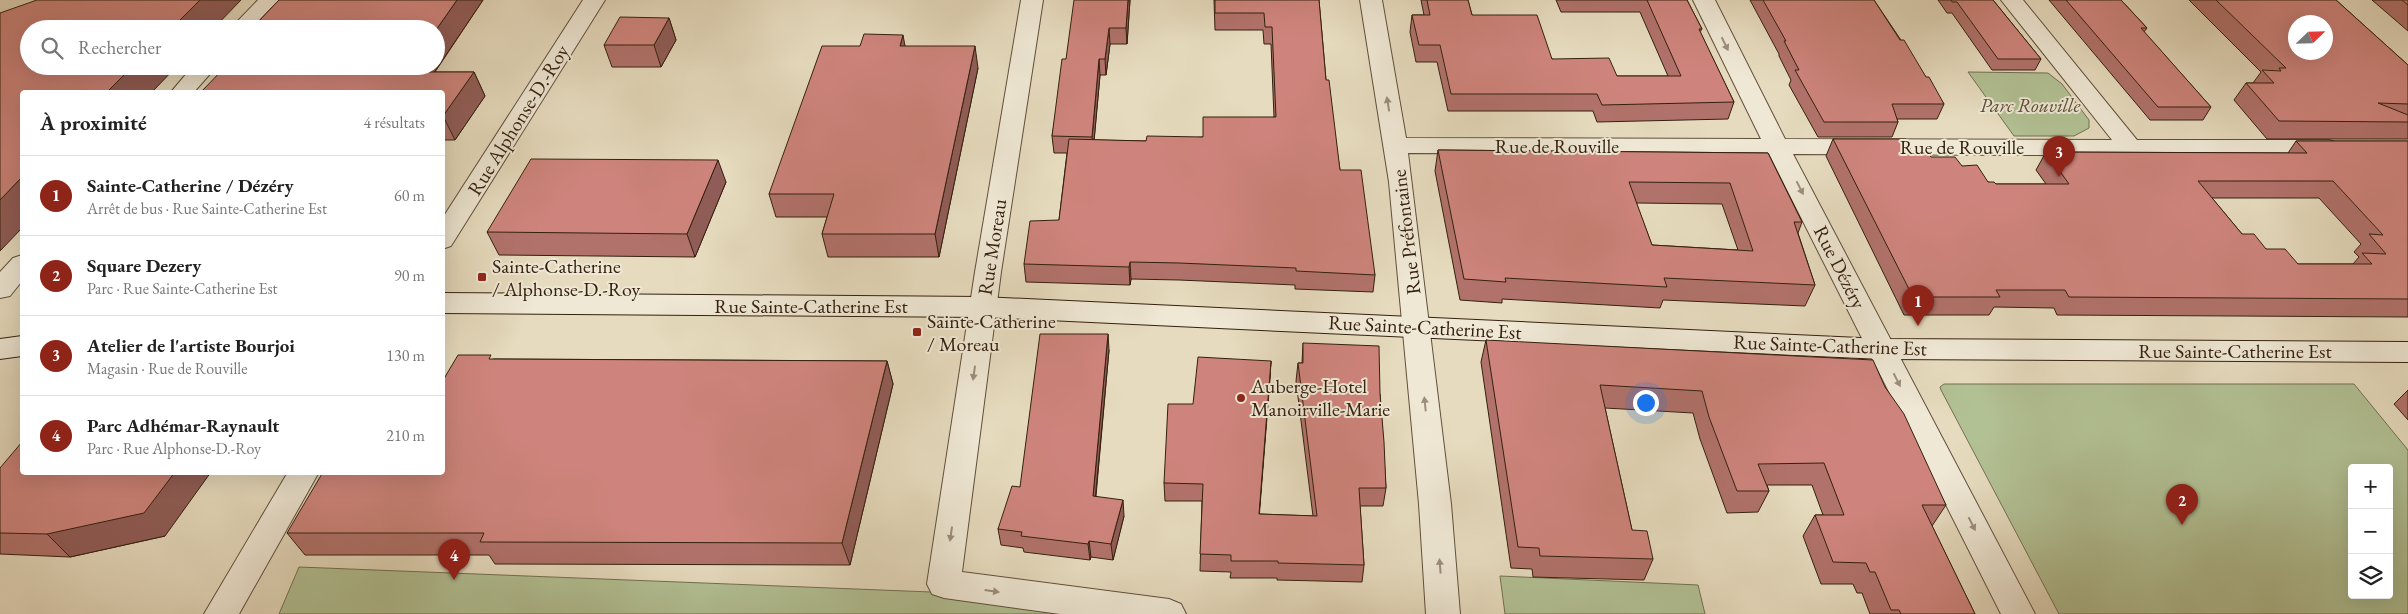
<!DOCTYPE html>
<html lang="fr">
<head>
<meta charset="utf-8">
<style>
	body { margin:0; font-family:"EB Garamond",serif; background:#f6f6f6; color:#222 }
	.controls { position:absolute; right:15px; bottom:15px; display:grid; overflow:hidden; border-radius:5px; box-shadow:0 5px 20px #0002 }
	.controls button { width:45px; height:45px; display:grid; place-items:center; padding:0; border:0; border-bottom:1px solid #e0e0e0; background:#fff; color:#222; font:25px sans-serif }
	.compass { position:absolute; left:2288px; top:15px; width:45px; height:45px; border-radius:50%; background:#fff; box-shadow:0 5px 20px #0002; rotate:67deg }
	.you { position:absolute; left:1645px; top:402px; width:18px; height:18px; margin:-12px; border:4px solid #fff; border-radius:50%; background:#1a73e8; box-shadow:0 0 0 8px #1a73e833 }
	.badge { display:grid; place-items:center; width:32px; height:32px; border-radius:50%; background:#8f2418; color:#fff; font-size:16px; font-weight:700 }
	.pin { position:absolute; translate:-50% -41px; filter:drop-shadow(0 1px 2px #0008) }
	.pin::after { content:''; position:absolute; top:26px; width:18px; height:15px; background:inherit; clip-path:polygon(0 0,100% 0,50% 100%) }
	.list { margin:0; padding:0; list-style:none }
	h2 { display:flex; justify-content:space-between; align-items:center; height:65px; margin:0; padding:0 20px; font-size:21px }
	h2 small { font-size:16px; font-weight:400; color:#767676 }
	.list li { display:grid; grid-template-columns:32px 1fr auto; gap:15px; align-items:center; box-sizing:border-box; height:80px; padding:0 20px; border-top:1px solid #e0e0e0 }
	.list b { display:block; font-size:19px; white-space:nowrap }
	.list p { margin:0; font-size:16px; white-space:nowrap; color:#767676 }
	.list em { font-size:16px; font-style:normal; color:#767676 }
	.icon { flex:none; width:28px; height:28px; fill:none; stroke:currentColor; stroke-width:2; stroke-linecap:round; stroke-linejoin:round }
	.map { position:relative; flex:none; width:2408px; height:614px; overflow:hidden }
	.search { position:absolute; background:#fff; box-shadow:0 5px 20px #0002; left:20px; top:20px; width:425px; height:55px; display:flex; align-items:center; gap:12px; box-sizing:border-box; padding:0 18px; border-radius:28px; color:#767676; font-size:19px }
	.panel { position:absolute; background:#fff; box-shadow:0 5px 20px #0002; left:20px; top:90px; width:425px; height:385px; border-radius:5px }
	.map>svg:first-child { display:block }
</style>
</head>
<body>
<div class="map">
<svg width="2408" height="614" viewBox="0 0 2408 614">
	<rect width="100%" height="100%" fill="#e6dbbe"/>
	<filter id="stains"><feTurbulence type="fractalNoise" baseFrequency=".004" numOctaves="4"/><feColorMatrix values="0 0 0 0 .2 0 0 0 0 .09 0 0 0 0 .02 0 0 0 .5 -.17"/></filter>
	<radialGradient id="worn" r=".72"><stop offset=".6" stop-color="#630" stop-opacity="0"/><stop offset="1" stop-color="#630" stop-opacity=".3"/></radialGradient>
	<path fill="#b2c194" stroke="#737052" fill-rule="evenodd" d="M1968,72L2048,73L2062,84L2089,120V128L2074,136H2014Z
		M1944,384H2354L2408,450V614H2059L1941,390L1940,387ZM2352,468H2389V595H2352Z
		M299,567L931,592L1095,614H279Z
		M1500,576L1698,585L1705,614H1505Z"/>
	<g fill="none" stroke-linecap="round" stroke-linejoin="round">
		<defs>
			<path id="street" d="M258,0H281L253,29H230Z
				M583,0H605L451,246L442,249V219Z
				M1021,0H1043L1001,272L962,572L1169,599L1181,604L1186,614H1060L944,598L932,594L927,584L975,272Z
				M1360,0H1382L1406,138L1761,139L1693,0H1715L1785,139L2112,140L2001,0H2023L2137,140H2329L2338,143L2341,148L2338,153L2329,156L1793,154L2035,614H2001L1769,154L1408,153L1451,504L1460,614H1426L1419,504L1389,182Z
				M193,66H217L194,92H171Z
				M22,255V281L10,296L0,298V272L13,258Z
				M288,472H319L239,614H204Z"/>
			<path id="secondary" d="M442,293L983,297L1882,339L2408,342V362L1882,359L983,317L442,313Z
				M22,336V356L0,359V339Z"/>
		</defs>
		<use href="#street" stroke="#604f3b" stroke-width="2"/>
		<use href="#secondary" stroke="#34200f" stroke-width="2"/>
		<use href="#street" fill="#efe8d5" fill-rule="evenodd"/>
		<use href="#secondary" fill="#efe8d5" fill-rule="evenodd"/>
	</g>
	<path fill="#b1726b" stroke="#34200f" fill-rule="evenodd" d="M279,0H483L435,72H474L485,96L455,140H442V92H201L436,29H259L256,24Z
		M1130,0L1127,44H1110L1106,75H1100L1094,140L1146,141L1203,137L1274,117L1271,44H1264L1263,30H1215L1214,0H1319L1326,80L1340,170L1375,275L1373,292L1295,289V285L1179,280L1131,279L1130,285L1026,282L1024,264L1059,220L1067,153H1054L1052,136L1066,59Z
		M1421,0H1468L1472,15L1552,59L1617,76H1668L1640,12H1561L1556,0H1687L1702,29L1700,32L1734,102L1728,119L1597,122L1593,111H1448L1437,62H1416L1410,32L1412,15H1424Z
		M1750,0H1874L1944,104L1937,119H1897L1898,122L1892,137H1818L1789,85L1791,80L1779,56V54Z
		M1938,0H1993L2041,59L2035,70H1992L1952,13H1947Z
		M2049,0H2121L2147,28L2144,32L2211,107L2203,120H2150Z
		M2189,0H2336L2408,65V139H2267L2234,100L2246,83H2253L2261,72Z
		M2372,0H2408V31Z
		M669,18L676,40L661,67H612L604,45Z
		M860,46H905L978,68L939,257H828L822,234L827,217H776L769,194Z
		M1833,139L1912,153L1962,166L1988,182L1996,184H2046L2036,170L2046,152L2288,153L2296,141H2408V317L2057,315L2054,308L1994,307L1989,315H1904L1826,156ZM2212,198H2319L2361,244L2354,252L2359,257L2353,264H2298L2266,249L2242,234Z
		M1438,150L1768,153L1802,222L1798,233L1815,285L1805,306L1663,300L1660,308L1502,299V303L1460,300L1435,171ZM1636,203L1722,204L1738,250L1652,245Z
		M726,182L695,257L499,255L487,232Z
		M1486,340L1885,387L1946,505L1932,526L1975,614H1870L1862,593H1857L1853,584H1821L1803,536L1815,515H1823L1812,485H1767L1769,491L1758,512L1727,513L1700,439L1693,413L1605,408L1632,530L1653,559L1644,580L1533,577L1532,569L1511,568L1481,362Z
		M1303,343L1380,394L1386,488L1383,506H1360L1364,565L1362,582L1277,580V578H1230L1231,572L1200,571L1202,501H1165L1164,483L1193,404L1271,361L1259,514L1313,516L1296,381L1298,363H1302Z
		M1109,350L1096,496L1124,516L1113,560L1091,557L1090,560L1024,552L1023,548L1001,545L998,529L1020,487Z
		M493,359L887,361L893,384L850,565L495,564L489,555H305L287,533L442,472Z
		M2408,390V420L2394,404Z
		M0,468L165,536L70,557L0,554Z"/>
	<path fill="#905c57" stroke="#34200f" d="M200,0H241L213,29H171Z
		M457,0H483L421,92L407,72L411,66H436V30Z
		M1128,0H1130L1127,44L1126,28Z
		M669,18L676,40L661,67L654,45Z
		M1109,28L1110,44L1106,75L1105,59Z
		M903,35L907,57L900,46Z
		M975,46L978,68L939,257L935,234Z
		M1099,59L1100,75L1093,153L1092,137Z
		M133,66H177L152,92H107Z
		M474,72L485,96L455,140L443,116Z
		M718,160L726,182L695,257L687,234Z
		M22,177V228L0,251V200Z
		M1130,262L1131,279L1130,285L1129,267Z
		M1108,334L1109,350L1094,512L1093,496Z
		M887,361L893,384L850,565L842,543Z
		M1271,361L1270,379L1258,532L1259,514Z
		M175,472H211L165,536L70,557L47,534Z
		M1123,500L1124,516L1113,560L1111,544Z
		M1089,541L1091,557L1090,560L1088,544Z"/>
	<path fill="#ce847c" stroke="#34200f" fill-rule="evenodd" d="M37,0H200L171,29H29V66H133L107,92H22V177L0,200V13Z
		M279,0H457L436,30V29H261L265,24H256Z
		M1074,0H1128L1126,28H1109L1105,59H1099L1092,137L1052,136L1062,59H1066Z
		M1215,0H1319L1326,80H1329L1340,170H1361L1375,275L1296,271V268L1179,263L1130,262L1129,267L1024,264L1030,221L1059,220L1069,139L1146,141L1147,136L1203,137V117H1276L1272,27H1265L1264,13H1215Z
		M1427,0H1468L1472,15H1537L1552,59L1609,58L1617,76H1681L1647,0H1687L1702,29H1699L1734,102L1602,105L1597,94H1451L1440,45H1419L1412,15H1430Z
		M1763,0H1874L1900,40H1904L1926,77H1929L1944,104H1892L1898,122H1824L1795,70H1799L1784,41H1786Z
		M1951,0H1993L2041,59H1998L1957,2H1952Z
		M2066,0H2121L2147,28H2141L2211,107H2158Z
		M2216,0H2336L2408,65V104L2378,103L2408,115V122L2279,121L2246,83H2274L2262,70L2281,71L2279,68H2286ZM2296,22H2326V52H2296Z
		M2402,0H2408V5Z
		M620,17L669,18L654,45H604Z
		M864,34L903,35L900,46H975L935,234H822L834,194H769L822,46H860Z
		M226,66H411L407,72H474L443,116H442V92H201Z
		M1833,139H1906L1912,153H1928L1931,157H1955L1962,166L1977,165L1988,182H1994L1996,184H2069L2046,152L2307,153L2296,141H2408V299L2069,297L2065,290H1996L2000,297H1913ZM2198,181H2333L2383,235L2369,234L2386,254L2362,253L2372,264H2298L2285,249H2266L2254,234H2242Z
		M1438,150L1768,153L1802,222H1794L1815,285L1664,278L1667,287L1505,278L1506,282L1464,279ZM1629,182L1730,183L1753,251L1652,245Z
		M531,159L718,160L687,234L487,232Z
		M1040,334H1108L1093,496L1123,500L1111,544L1089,541L1088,544L1021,536L1022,532L998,529L1012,486L1020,487Z
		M1486,340L1873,360L1885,387L1904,414L1946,505H1922L1975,614H1901L1899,610H1891L1875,572H1870L1866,563L1833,562L1815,515H1844L1824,463L1758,464L1769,491H1737L1709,417L1702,391L1600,385L1632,530L1647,531L1653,559L1540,556L1539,548L1518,547Z
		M1303,343L1379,346L1380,394L1384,442L1386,488H1359L1364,565L1278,563V561H1231V555L1200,554L1203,484L1164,483L1168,404H1193L1198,357L1271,361L1259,514L1317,516L1298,363H1303Z
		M458,355H491L489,359L887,361L842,543L480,542L484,533H287L323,472H442V382Z
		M22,442V472H175L144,513L47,534L0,533V468Z"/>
	<defs><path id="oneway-solid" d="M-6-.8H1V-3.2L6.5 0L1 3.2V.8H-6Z" transform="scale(1.25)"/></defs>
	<g fill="#9b8e7c">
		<use href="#oneway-solid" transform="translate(1725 44) rotate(64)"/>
		<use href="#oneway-solid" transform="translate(1388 104) rotate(-99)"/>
		<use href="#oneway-solid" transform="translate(1800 188) rotate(63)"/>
		<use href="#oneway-solid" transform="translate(974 373) rotate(98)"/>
		<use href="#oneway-solid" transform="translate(1897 380) rotate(63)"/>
		<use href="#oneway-solid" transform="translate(1425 404) rotate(-96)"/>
		<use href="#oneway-solid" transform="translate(1972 524) rotate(63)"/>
		<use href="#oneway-solid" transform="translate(951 534) rotate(98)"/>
		<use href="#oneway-solid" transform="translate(1440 566) rotate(-95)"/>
		<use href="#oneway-solid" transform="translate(992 591) rotate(8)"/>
	</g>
	<g fill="#8f2418" stroke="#efe8d5" stroke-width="2">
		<rect x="477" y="272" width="10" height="10" rx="2.5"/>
		<rect x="912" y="327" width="10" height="10" rx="2.5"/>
		<circle cx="1241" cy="398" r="5"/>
	</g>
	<g text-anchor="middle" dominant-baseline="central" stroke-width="4" stroke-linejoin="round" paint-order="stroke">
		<g font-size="20" font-style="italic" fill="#5a5037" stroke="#efe8d5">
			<text x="2030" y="105">Parc Rouville</text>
		</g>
		<g font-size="20" fill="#34200f" stroke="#efe8d5">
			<text transform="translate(518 120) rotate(-58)">Rue Alphonse-D.-Roy</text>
			<text x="1557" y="146">Rue de Rouville</text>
			<text x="1962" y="147">Rue de Rouville</text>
			<text transform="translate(1406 232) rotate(-97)">Rue Préfontaine</text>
			<text transform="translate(992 247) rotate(-81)">Rue Moreau</text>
			<text transform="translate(1840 267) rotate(63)">Rue Dézéry</text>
			<text x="811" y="306">Rue Sainte-Catherine Est</text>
			<text transform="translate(1425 327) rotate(3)">Rue Sainte-Catherine Est</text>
			<text transform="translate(1830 345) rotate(2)">Rue Sainte-Catherine Est</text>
			<text x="2235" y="351">Rue Sainte-Catherine Est</text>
		</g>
		<g font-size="20" fill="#34200f" stroke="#efe8d5" text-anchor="start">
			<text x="492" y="266">Sainte-Catherine<tspan x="492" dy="23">/ Alphonse-D.-Roy</tspan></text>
			<text x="927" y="321">Sainte-Catherine<tspan x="927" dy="23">/ Moreau</tspan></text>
			<text x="1251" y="386">Auberge-Hotel<tspan x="1251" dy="23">Manoirville-Marie</tspan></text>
		</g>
	</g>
	<rect width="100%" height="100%" filter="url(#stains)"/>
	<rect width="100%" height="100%" fill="url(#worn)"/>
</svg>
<div class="controls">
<button>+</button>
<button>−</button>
<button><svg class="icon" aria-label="layers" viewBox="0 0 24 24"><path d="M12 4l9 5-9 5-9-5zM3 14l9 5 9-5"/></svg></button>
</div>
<svg class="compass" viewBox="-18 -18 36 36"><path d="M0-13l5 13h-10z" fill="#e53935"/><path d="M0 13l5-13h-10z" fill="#767676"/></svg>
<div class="you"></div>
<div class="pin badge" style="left:1918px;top:326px">1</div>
<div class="pin badge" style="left:2182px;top:525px">2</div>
<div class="pin badge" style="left:2059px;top:177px">3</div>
<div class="pin badge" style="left:454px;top:580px">4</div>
<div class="search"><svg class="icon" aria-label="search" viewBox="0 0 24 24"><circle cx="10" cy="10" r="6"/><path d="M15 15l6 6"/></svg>Rechercher</div>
<section class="panel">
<h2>À proximité<small>4 résultats</small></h2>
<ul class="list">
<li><span class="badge">1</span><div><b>Sainte-Catherine / Dézéry</b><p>Arrêt de bus · Rue Sainte-Catherine Est</p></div><em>60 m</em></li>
<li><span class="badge">2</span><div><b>Square Dezery</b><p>Parc · Rue Sainte-Catherine Est</p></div><em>90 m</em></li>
<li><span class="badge">3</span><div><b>Atelier de l'artiste Bourjoi</b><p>Magasin · Rue de Rouville</p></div><em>130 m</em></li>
<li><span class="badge">4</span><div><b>Parc Adhémar-Raynault</b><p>Parc · Rue Alphonse-D.-Roy</p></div><em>210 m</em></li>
</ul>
</section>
</div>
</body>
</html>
